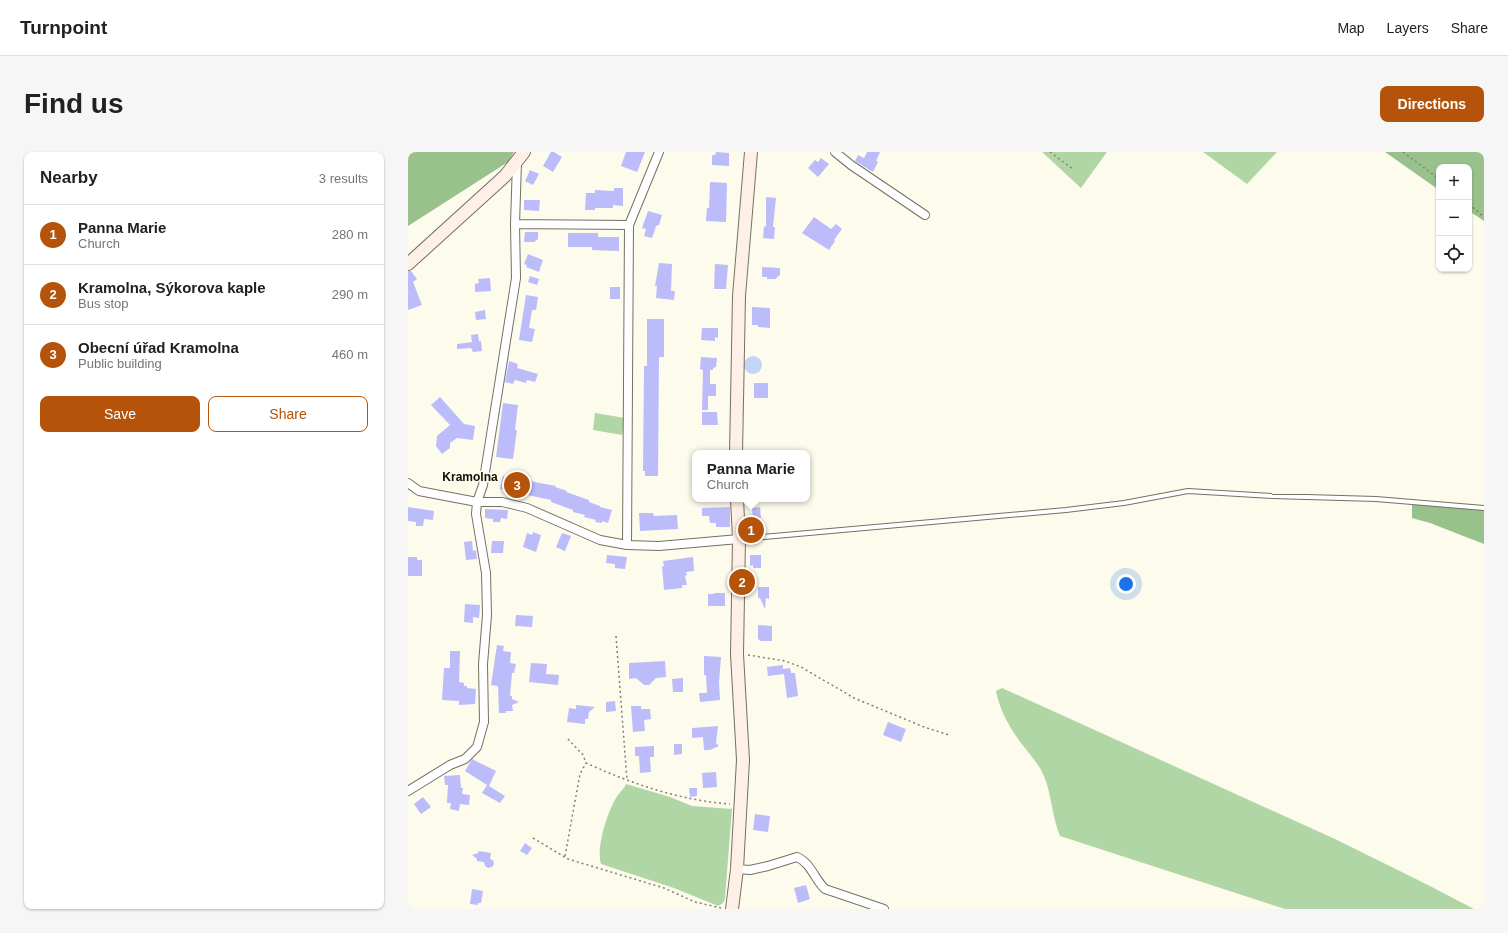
<!DOCTYPE html>
<html lang="en">
<head>
<meta charset="utf-8">
<style>
	body { margin:0; font-family:Arial,sans-serif; background:#f6f6f6; color:#202124 }
	.controls { position:absolute; right:12px; top:12px; display:grid; overflow:hidden; border-radius:8px; box-shadow:0 1px 3px #0004 }
	.controls button { width:36px; height:36px; display:grid; place-items:center; padding:0; border:0; border-bottom:1px solid #e0e0e0; background:#fff; color:#202124; font:20px sans-serif }
	.you { position:absolute; left:718px; top:432px; width:14px; height:14px; margin:-10px; border:3px solid #fff; border-radius:50%; background:#1a73e8; box-shadow:0 0 0 6px #1a73e833 }
	.badge { display:grid; place-items:center; width:26px; height:26px; border-radius:50%; background:#b45309; color:#fff; font-size:13px; font-weight:700 }
	.pin { position:absolute; translate:-50% -50%; border:2px solid #fff; box-shadow:0 1px 4px #0006 }
	.popup { position:absolute; left:284px; top:298px; width:118px; height:52px; box-sizing:border-box; display:grid; place-content:center; border-radius:8px; background:#fff; filter:drop-shadow(0 1px 3px #0005); font-size:13px; white-space:nowrap; color:#757577 }
	.popup b { font-size:15px; color:#202124 }
	.popup::after { content:''; position:absolute; left:50%; top:100%; margin-left:-8px; border:8px solid transparent; border-top-color:#fff }
	.list { margin:0; padding:0; list-style:none }
	h2 { display:flex; justify-content:space-between; align-items:center; height:52px; margin:0; padding:0 16px; font-size:17px }
	h2 small { font-size:13px; font-weight:400; color:#757577 }
	.list li { display:grid; grid-template-columns:26px 1fr auto; gap:12px; align-items:center; box-sizing:border-box; height:60px; padding:0 16px; border-top:1px solid #e0e0e0 }
	.list b { display:block; font-size:15px; white-space:nowrap }
	.list p { margin:0; font-size:13px; white-space:nowrap; color:#757577 }
	.list em { font-size:13px; font-style:normal; color:#757577 }
	.actions { display:flex; gap:8px; padding:12px 16px }
	.actions a { flex:1; padding:9px 0; border:1px solid #b45309; border-radius:8px; text-align:center; font-size:14px; color:#b45309 }
	.actions .main { background:#b45309; color:#fff }
	.icon { flex:none; width:22px; height:22px; fill:none; stroke:currentColor; stroke-width:2; stroke-linecap:round; stroke-linejoin:round }
	.map { position:relative; flex:none; width:1076px; height:757px; overflow:hidden; border-radius:8px }
	header { display:flex; align-items:center; gap:24px; box-sizing:border-box; height:56px; padding:0 20px; background:#fff; border-bottom:1px solid #e0e0e0 }
	header strong { font-size:19px }
	nav { display:flex; gap:22px; margin-inline-start:auto; font-size:14px }
	.intro { display:flex; align-items:center; justify-content:space-between; box-sizing:border-box; height:96px; padding:0 24px }
	h1 { margin:0; font-size:28px }
	.button { padding:10px 18px; border-radius:8px; background:#b45309; color:#fff; font-size:14px; font-weight:700 }
	main { display:flex; gap:24px; padding:0 24px }
	aside { flex:1; background:#fff; border-radius:8px; box-shadow:0 1px 3px #0004 }
	.map>svg:first-child { display:block }
</style>
</head>
<body>
<header>
<strong>Turnpoint</strong>
<nav><a>Map</a><a>Layers</a><a>Share</a></nav>
</header>
<div class="intro"><h1>Find us</h1><a class="button">Directions</a></div>
<main>
<aside>
<h2>Nearby<small>3 results</small></h2>
<ul class="list">
<li><span class="badge">1</span><div><b>Panna Marie</b><p>Church</p></div><em>280 m</em></li>
<li><span class="badge">2</span><div><b>Kramolna, Sýkorova kaple</b><p>Bus stop</p></div><em>290 m</em></li>
<li><span class="badge">3</span><div><b>Obecní úřad Kramolna</b><p>Public building</p></div><em>460 m</em></li>
</ul>
<div class="actions"><a class="main">Save</a><a>Share</a></div>
</aside>
<div class="map">
<svg width="1076" height="757" viewBox="0 0 1076 757">
	<rect width="100%" height="100%" fill="#fdfbec"/>
	<path fill="#b0d6a5" d="M634,0H699L673,36Z
		M795,0H869L839,32Z
		M187,261L217,266L214,283L185,278Z
		M594,536L927,687L1020,733L1066,757H877L652,684C644,665 644,644 636,624C632,614 624,605 617,596C604,580 592,560 588,539Z
		M218,632L262,645L284,654L324,657L317,746C316,751 314,752 310,754L266,736L193,712C188,696 199,661 208,646C211,640 216,638 218,632Z"/>
	<path fill="#98c18b" d="M0,0H106L100,10L0,74Z
		M977,0H1076V69L1061,59V15H1031V38Z
		M1004,348L1076,354V392L1022,371L1004,366Z"/>
	<path fill="#c2d6f7" d="M336 213a9 9 0 1 1 18 0a9 9 0 1 1-18 0Z"/>
	<path fill="#bcbcfa" d="M143,0H146L154,5L145,20L135,14Z
		M218,0H237L229,20L213,14Z
		M308,0L321,1V14L304,13V3H307Z
		M459,0H472L468,9L470,10L465,20L447,9L450,3L456,6Z
		M413,6L421,12L410,25L400,16L407,8L410,10Z
		M122,18L131,22L125,33L117,29Z
		M302,30L319,31L318,70L298,69L299,56H301Z
		M206,36H215V54L205,53V56H187V58H177L178,41H187V38L206,39Z
		M358,45L368,46L365,75H367L366,87L355,86L356,74L358,75Z
		M116,48H132L131,59L116,58Z
		M240,59L254,63L251,73L248,74L244,86L236,84L238,77L234,76Z
		M406,65L423,77L428,72L434,77L426,88L427,89L421,98L394,81Z
		M117,80H130V87L126,90H116Z
		M160,81H190V85H211V99L184,98V95H160Z
		M120,102L135,108L131,120L118,115L119,113L116,112Z
		M251,111L264,112L263,139H267L266,148L248,146L249,134H247Z
		M307,112L320,113L318,137H306Z
		M354,115L372,116V123L367,127H359V125H354Z
		M0,119H3L9,127L5,130L14,153L0,158Z
		M122,124L131,127L129,133L120,130Z
		M82,126L83,139L67,140V132L71,131L70,127Z
		M202,135H212V147H202Z
		M118,143L130,145L128,158H124L121,176L127,177L124,190L111,188Z
		M344,155L362,156V176L350,175V173H344Z
		M77,158L78,167L68,168L67,160Z
		M239,167H256V205H251L250,324H237V319H235L236,214H239Z
		M294,176H310V186L307,185V189L293,188Z
		M70,182L71,189H73L74,199L65,200L63,196L49,197V192L64,190L63,183Z
		M293,205L309,206L308,215L305,216V218H302V232H308V244H300V258H294L295,218L292,217Z
		M101,209L110,212L109,216L130,222L127,230L119,228L118,231L107,228L105,232L97,230Z
		M346,231H360V246H346Z
		M32,245L56,272L67,274L65,288L49,286L42,291V296L34,302L28,294L29,284L42,273L23,253Z
		M95,251L110,253L107,278H109L105,307L88,305Z
		M294,260H309L310,273H294Z
		M95,324L148,334L147,335L159,339L158,340L181,348V350L192,354V355L204,358L200,371L194,369V371L187,370L188,368L176,365L177,363L165,360V358L143,350V348L92,337Z
		M0,355L26,359L25,368L16,367L15,374H8V370L0,369Z
		M322,355V375H308V371H302L301,364H294V356Z
		M352,355L353,366L345,367L344,356Z
		M77,357L100,358L99,367L93,366L92,370H85V367L77,366Z
		M231,361H245L246,364L269,363L270,377L232,379Z
		M125,380L133,383L128,400L115,395L119,381L124,383Z
		M154,381L163,384L157,399L148,395Z
		M64,389L65,399L68,398L69,407L58,408L56,390Z
		M84,389H96L95,401H83Z
		M199,403L219,405L217,417L207,416V412L198,411Z
		M342,403H353V416H345V413L342,414Z
		M0,405H9V408H14V424H0Z
		M285,405L286,419L278,420L279,423L277,424L279,433H274V436L256,438L254,414H256L255,409Z
		M350,435H361V447L358,446L357,457L352,446H350Z
		M306,441H317V454H300V442H306Z
		M57,452L72,453L71,466L65,465V471L56,470Z
		M108,463L125,464L124,475L107,474Z
		M350,473L364,474V489H353L350,487Z
		M89,493L96,494L95,499L103,500L102,511L108,512L106,521H104L102,544H104V547L111,550L104,553L105,559H98V561H91L90,534L83,533Z
		M42,499H52L51,530L56,531V534H59V536L68,537L67,552L51,553V549L34,548L36,516H42Z
		M296,504L313,505L311,530L312,548L292,550L291,541H299L298,523H296Z
		M257,509L258,525L248,526L241,533H236L228,526L221,527V511Z
		M123,511L139,512L138,522L151,523L150,533L121,530Z
		M375,513V517L382,516L383,521H387L390,544L379,546L376,522L360,524L359,515Z
		M275,526V540H265L264,527Z
		M207,549L208,559L198,560V550Z
		M168,553L187,555L181,560L180,567H177V572L159,570L161,556L168,557Z
		M223,554H233V557H242L243,567L236,568L237,579L225,580Z
		M480,570L498,577L493,590L475,583Z
		M310,574L308,591L311,594L302,598H296L295,585L284,586V576Z
		M266,592H274V602L266,603Z
		M246,594V605H242L243,620L232,621L231,604H227V595Z
		M64,607L88,619L81,634L97,644L92,651L74,641L79,633L57,619Z
		M308,620L309,635L295,636L294,621Z
		M52,623L53,636H55L54,642L62,643L61,653L52,652L51,659L42,657L43,651H39L40,633H37L36,624Z
		M281,636H289V644L282,645Z
		M15,645L23,655L13,662L6,652Z
		M347,662L362,664L360,680L345,678Z
		M117,691L124,696L119,703L112,699Z
		M71,699L83,701L82,707L85,708L86,712L84,715L80,716L77,714L76,710L69,709V707L64,703L70,701Z
		M398,733L402,747L390,751L386,736Z
		M64,737L75,739L73,751H70V753L62,752Z"/>
	<g fill="none" stroke-linecap="round" stroke-linejoin="round">
		<defs>
			<path id="lane" d="M333,387L658,358L716,351L780,339L864,344L968,347L1076,356"/>
			<path id="street" d="M427,0L443,13L517,63
				M107,72L221,73
				M0,331L11,339L69,350H94L119,356L192,388L219,393L251,394L331,387
				M219,393L221,73L251,0
				M0,639L42,613L57,607L69,595L76,570L75,512L79,463L78,421L68,362L69,350L75,333L108,126L107,72L109,10
				M329,717L342,718L360,714L389,705C403,711 407,728 417,737L476,757"/>
			<path id="secondary" d="M0,112L97,24L116,0
				M328,301L331,144L343,0
				M324,757L329,717L335,608L329,502L331,387L329,347"/>
		</defs>
		<use href="#lane" stroke="#737164" stroke-width="6"/>
		<use href="#street" stroke="#737164" stroke-width="10"/>
		<use href="#secondary" stroke="#737164" stroke-width="14"/>
		<path stroke="#817f76" stroke-width="1.5" stroke-dasharray="2 3" stroke-linecap="butt" d="M642,0L666,18
			M995,0L1031,27
			M1061,52L1076,65
			M208,484L219,628
			M340,503L377,509L393,515L446,546L516,575L541,583
			M160,587L175,603L178,611C225,632 270,648 322,652
			M125,686L160,707L256,736L287,750L313,756
			M157,704L172,622L178,611"/>
		<use href="#lane" stroke="#fff" stroke-width="4"/>
		<use href="#street" stroke="#fff" stroke-width="8"/>
		<use href="#secondary" stroke="#feefe7" stroke-width="12"/>
	</g>
	<g text-anchor="middle" dominant-baseline="central" stroke-width="3" stroke-linejoin="round" paint-order="stroke">
		<g font-size="12" font-weight="bold" fill="#0e0d08" stroke="#fdfbec">
			<text x="62" y="325">Kramolna</text>
		</g>
	</g>
</svg>
<div class="controls">
<button>+</button>
<button>−</button>
<button><svg class="icon" aria-label="locate" viewBox="0 0 24 24"><circle cx="12" cy="12" r="6"/><path d="M12 2v4M12 18v4M2 12h4M18 12h4"/></svg></button>
</div>
<div class="you"></div>
<div class="pin badge" style="left:343px;top:378px">1</div>
<div class="popup"><b>Panna Marie</b>Church</div>
<div class="pin badge" style="left:334px;top:430px">2</div>
<div class="pin badge" style="left:109px;top:333px">3</div>
</div>
</main>
</body>
</html>
